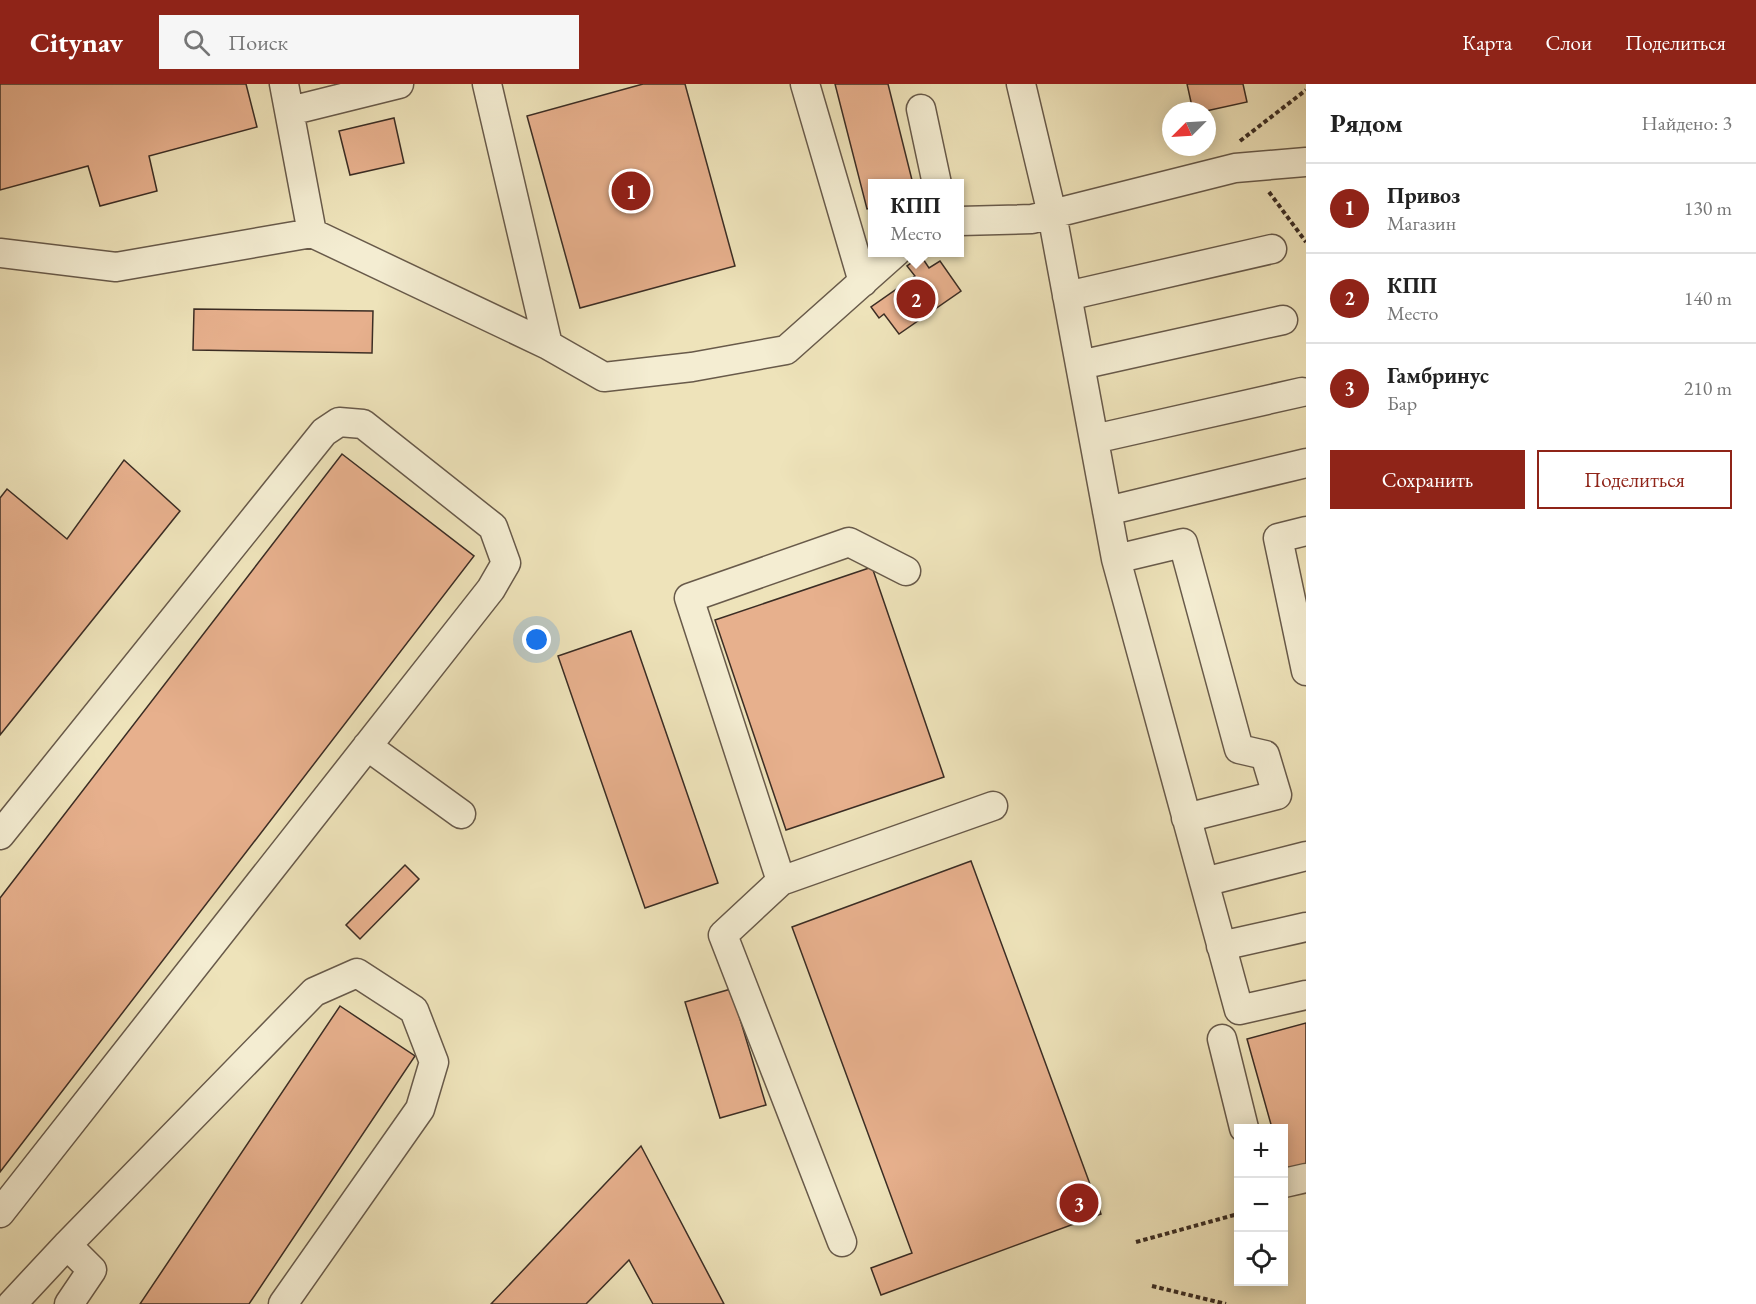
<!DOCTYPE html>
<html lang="ru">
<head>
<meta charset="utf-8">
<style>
	body { margin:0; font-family:"EB Garamond",serif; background:#f6f6f6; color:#222 }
	.controls { position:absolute; right:18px; bottom:18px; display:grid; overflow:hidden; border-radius:0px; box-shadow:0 3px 15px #0003 }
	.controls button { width:54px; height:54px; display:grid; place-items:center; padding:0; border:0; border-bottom:2px solid #e0e0e0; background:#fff; color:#222; font:30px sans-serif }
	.compass { position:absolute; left:1162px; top:18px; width:54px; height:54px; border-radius:50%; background:#fff; box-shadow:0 3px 15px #0003; rotate:246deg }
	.you { position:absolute; left:537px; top:556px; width:21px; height:21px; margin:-15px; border:4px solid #fff; border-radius:50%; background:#1a73e8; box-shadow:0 0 0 9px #1a73e833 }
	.badge { display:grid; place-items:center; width:39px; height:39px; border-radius:50%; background:#8f2418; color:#fff; font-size:20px; font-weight:700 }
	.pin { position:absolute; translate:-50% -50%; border:3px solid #fff; box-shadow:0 2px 6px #0006 }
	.popup { position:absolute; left:868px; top:95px; width:96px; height:78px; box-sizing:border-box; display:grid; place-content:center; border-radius:0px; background:#fff; filter:drop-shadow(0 2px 4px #0005); font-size:20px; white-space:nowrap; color:#767676 }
	.popup b { font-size:22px; color:#222 }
	.popup::after { content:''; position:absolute; left:50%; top:100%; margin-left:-12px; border:12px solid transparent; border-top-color:#fff }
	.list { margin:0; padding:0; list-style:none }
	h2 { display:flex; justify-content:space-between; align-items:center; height:78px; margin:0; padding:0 24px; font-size:26px }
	h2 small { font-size:20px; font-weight:400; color:#767676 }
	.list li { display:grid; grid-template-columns:39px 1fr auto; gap:18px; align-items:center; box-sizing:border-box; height:90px; padding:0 24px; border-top:2px solid #e0e0e0 }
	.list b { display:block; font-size:22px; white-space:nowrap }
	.list p { margin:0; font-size:20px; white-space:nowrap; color:#767676 }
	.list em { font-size:20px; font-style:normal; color:#767676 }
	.actions { display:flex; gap:12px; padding:18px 24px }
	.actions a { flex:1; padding:14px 0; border:2px solid #8f2418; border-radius:0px; text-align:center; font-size:21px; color:#8f2418 }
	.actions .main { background:#8f2418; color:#fff }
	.icon { flex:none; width:33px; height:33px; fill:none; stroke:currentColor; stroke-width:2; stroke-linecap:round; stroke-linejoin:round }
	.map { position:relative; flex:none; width:1306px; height:1220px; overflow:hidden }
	header { display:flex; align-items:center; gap:36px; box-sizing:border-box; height:84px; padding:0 30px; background:#8f2418; color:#fff }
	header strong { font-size:28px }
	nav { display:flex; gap:33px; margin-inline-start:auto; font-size:21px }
	.search { width:420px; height:54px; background:#f6f6f6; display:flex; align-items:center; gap:15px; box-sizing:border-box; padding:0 21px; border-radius:0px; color:#767676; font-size:22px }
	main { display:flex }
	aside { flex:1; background:#fff }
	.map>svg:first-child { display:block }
</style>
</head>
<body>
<header>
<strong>Citynav</strong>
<div class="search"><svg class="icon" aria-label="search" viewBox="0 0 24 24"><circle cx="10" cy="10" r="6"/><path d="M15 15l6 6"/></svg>Поиск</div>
<nav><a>Карта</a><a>Слои</a><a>Поделиться</a></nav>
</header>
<main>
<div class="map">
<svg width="1306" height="1220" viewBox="0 0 1306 1220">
	<rect width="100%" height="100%" fill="#eee3ba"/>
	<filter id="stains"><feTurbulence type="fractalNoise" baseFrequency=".00333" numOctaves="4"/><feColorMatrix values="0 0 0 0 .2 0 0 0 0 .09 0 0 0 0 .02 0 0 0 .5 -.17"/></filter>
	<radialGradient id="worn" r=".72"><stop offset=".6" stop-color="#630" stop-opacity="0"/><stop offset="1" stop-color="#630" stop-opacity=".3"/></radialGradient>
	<path fill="#e7b08d" stroke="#3b2d24" stroke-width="1.5" d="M0,0H246L257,43L149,72L157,107L100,122L88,82L0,106Z
		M643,0H685L735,182L580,224L527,32Z
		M835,0H888L913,100H872V124L867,125Z
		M1187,0H1243L1247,18L1206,27H1193Z
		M394,34L404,79L350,91L339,47Z
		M921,172L929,184L940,177L961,207L899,250L884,230L879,234L871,223L915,192L907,182Z
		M194,225L373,227L372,269L193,266Z
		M342,370L474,472L0,1088V814Z
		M124,376L180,427L0,651V414L7,405L67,455Z
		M872,483L944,693L786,746L715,536Z
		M631,547L718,799L645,824L558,572Z
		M971,777L1101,1130L881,1211L871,1184L912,1169L792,843Z
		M405,781L419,795L360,855L346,841Z
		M731,905L766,1021L720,1034L685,918Z
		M340,922L415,972L249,1220H140Z
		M1306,939V1082L1294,1085L1284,1082V1044H1272L1247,955Z
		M641,1062L724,1220H653L629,1176L586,1220H491Z"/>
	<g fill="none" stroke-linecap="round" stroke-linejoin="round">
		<defs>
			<path id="minor" d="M284,0L312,149L548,261L604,293L692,283L786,266L896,168
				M487,0L548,261
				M805,0L863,198
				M1021,0L1052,130L1116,475L1239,926L1306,911
				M921,25L937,100
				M290,27L399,0
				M960,137L1032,135L1235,84L1306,78
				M0,169L116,183L312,149
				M1067,212L1272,165
				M1080,281L1283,236
				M1094,355L1302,308
				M1107,427L1306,379
				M1306,447L1278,454L1306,587
				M1116,475L1183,459L1239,665L1265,671L1277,711L1186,734
				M367,662L461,730
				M0,751L324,348L339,338L363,340L493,443L506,479L491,505L0,1129
				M781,797L993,722
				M1204,798L1306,772
				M1221,862L1306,843
				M1222,955L1244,1044
				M1284,1099L1306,1094
				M842,1158L723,851L781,797L689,514L849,458L906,487
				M67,1161L92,1186L69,1220
				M12,1220L67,1161L314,908L357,889L414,926L434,978L420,1025L283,1220"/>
		</defs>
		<use href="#minor" stroke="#685a4a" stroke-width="31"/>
		<path stroke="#3b2d24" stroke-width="4" stroke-dasharray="4.5 3" stroke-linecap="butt" d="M1240,57L1306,6
			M1269,108L1306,158
			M1136,1158L1238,1130
			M1152,1202L1226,1220"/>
		<use href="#minor" stroke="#f4edd2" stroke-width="28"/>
	</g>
	<rect width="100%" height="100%" filter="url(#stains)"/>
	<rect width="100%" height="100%" fill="url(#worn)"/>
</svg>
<div class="controls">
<button>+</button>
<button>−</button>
<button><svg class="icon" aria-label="locate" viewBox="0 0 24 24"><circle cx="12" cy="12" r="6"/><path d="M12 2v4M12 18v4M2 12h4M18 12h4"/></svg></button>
</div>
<svg class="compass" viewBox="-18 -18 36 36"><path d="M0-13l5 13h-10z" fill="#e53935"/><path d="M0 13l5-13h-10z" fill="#767676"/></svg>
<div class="you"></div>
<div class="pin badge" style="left:631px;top:107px">1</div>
<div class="pin badge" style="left:916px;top:215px">2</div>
<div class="popup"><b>КПП</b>Место</div>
<div class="pin badge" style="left:1079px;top:1119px">3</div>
</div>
<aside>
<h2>Рядом<small>Найдено: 3</small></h2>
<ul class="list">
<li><span class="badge">1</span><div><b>Привоз</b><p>Магазин</p></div><em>130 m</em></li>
<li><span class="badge">2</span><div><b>КПП</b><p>Место</p></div><em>140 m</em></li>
<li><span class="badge">3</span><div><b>Гамбринус</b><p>Бар</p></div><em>210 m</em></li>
</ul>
<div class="actions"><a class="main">Сохранить</a><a>Поделиться</a></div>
</aside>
</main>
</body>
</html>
